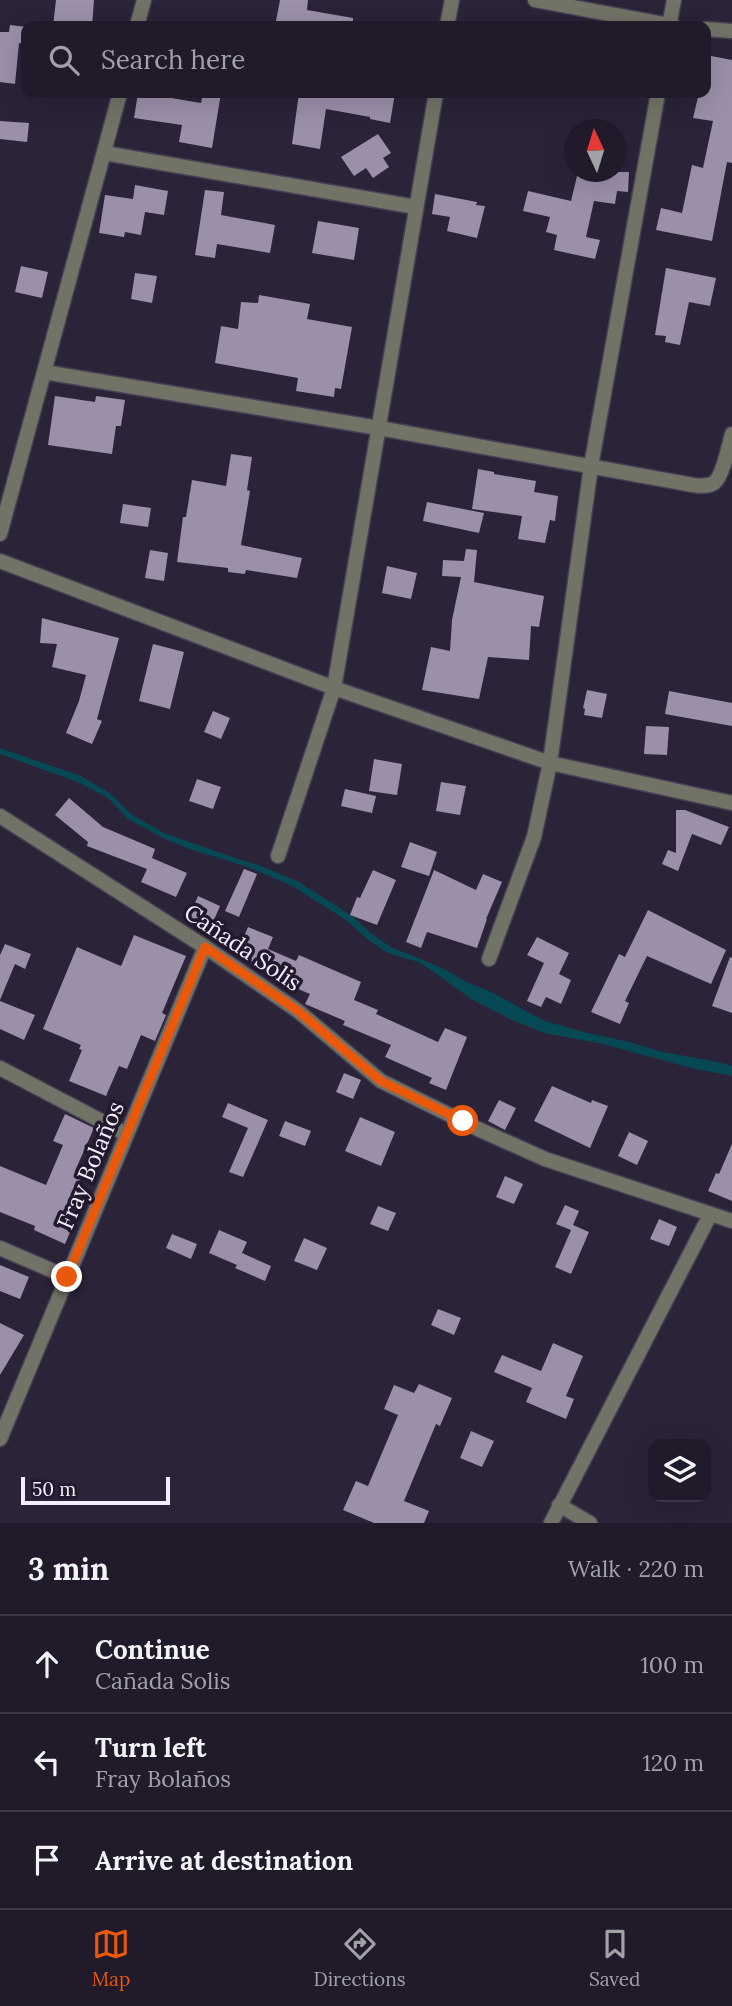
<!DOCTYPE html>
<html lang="en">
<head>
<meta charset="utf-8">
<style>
	body { margin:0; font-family:Lora,serif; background:#2d2736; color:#f1f3f6 }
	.controls { position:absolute; right:21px; bottom:21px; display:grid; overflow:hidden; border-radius:14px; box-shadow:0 7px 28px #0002 }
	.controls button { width:63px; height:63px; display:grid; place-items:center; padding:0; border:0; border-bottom:2px solid #3d3847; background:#201a2a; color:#f1f3f6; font:35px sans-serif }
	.compass { position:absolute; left:564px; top:119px; width:63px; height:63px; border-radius:50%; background:#201a2a; box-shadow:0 7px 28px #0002; rotate:356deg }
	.scale { position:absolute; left:21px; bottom:18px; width:149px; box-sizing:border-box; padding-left:7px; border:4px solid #f4effd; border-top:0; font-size:19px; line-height:24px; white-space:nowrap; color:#f4effd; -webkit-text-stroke:5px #22192d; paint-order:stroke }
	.stop { position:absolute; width:21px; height:21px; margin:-16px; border:5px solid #ea580c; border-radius:50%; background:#fff }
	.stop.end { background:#ea580c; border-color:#fff; box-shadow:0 2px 7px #0008 }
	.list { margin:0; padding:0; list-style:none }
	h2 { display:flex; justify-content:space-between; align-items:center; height:91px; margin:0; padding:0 28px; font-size:30px }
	h2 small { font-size:23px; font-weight:400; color:#a2a1a8 }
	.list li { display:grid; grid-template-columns:46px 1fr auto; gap:21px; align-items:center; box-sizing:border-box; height:98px; padding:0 28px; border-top:2px solid #3d3847 }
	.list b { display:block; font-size:26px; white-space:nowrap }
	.list p { margin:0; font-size:23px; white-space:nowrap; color:#a2a1a8 }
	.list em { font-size:23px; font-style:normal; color:#a2a1a8 }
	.icon { flex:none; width:38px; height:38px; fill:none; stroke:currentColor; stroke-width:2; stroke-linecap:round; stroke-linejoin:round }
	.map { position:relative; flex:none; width:732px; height:1523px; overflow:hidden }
	.search { position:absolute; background:#201a2a; box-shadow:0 7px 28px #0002; left:21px; right:21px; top:21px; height:77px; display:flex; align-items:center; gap:18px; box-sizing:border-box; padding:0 24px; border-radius:14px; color:#a2a1a8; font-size:26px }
	.sheet { height:385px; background:#201a2a }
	nav { display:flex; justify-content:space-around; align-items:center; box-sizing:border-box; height:98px; border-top:2px solid #3d3847; background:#201a2a; font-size:19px; color:#a2a1a8 }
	nav a { display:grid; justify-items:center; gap:4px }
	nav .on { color:#ea580c }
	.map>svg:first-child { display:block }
</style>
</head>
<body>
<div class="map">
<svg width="732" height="1523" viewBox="0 0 732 1523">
	<rect width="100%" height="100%" fill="#2b2338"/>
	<path fill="#074855" d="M0,748L81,776L111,794L131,814L164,833L238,859L259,865L299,882L352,916L372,934L391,947L442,968L467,982L489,991L545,1021L584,1032L629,1042L663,1052L718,1062L732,1066V1076L691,1068L603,1044L544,1033L510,1019L471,999L431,970L418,962L388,953L367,939L346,920L294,887L248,867L189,849L163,838L128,819L108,798L80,783L0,754Z"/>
	<path fill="#9b8fa9" d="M56,0H94L92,26H53Z
		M280,0H308L307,10L353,18V26H275Z
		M10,25L26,27V44L19,43L15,84L0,82V32H9Z
		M706,55L732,60V163L727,162L712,241L656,230L661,208L682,213L692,165L703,168L713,121L693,118L699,93H706Z
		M138,93H172L171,98L201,103L203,93H221L212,148L179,142L182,125L134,118Z
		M299,93H395L390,123L370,119V117L326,109L320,149L292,144Z
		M0,121L29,123L27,142L0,139Z
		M378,134L391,153L383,158L389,167L373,178L366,168L354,176L341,157Z
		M578,172H629L628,192L617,191L615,204L594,201L586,237L600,240L595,259L554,250L557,235L546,232L550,217L523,211L528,191L571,201Z
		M135,185L168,191L164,215L145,212L141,235L125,232L124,237L99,233L105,195L133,199Z
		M205,190L224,192L221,215L275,225L270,253L217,244L215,258L195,255Z
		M435,194L477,202L476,205L485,206L477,238L447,231L450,217L432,214Z
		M318,221L359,228L354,260L312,253Z
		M21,266L48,272L42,298L15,292Z
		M666,268L716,278L710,306L689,302L680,345L665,342L666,336L655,335Z
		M135,273L157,276L152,303L131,299Z
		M259,295L310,304L307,319L352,327L341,389L335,388L334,397L296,391L298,378L215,363L221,326L238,329L241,302L258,303Z
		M55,396L95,402L96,396L125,400L121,426H116L112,454L48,445Z
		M231,454L252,457L247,490L250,491L241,545L302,558L297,578L246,570L245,574L228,572V568L177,562L183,517H186L192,480L226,486Z
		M478,469L494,472V474L536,481L534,492L558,496L555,521L550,520L545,543L518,539L522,516L472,509Z
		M427,502L484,513L479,533L423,521Z
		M123,504L151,508L148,527L120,523Z
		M466,549L477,550L474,582L544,596L539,627L531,626L529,660L488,657L479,699L422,690L431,647L450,651L452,620L461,577L442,576L443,560L464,561Z
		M150,550L168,553L164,581L145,578Z
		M387,566L417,573L411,599L382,593Z
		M42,618L119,638L97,719L102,721L92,744L66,733L79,701L86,675L52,667L57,644L40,643Z
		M153,644L184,652L170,709L139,701Z
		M587,690L607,694L602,718L584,715L585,709L583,708Z
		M669,691L732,703V726L665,714Z
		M213,711L230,718L221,739L204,732Z
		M646,726L669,727L667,755L644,754Z
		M374,759L402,764L397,795L369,791Z
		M197,779L221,787L213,809L189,801Z
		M441,782L466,786L460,815L436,811Z
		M345,789L376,796L372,813L341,806Z
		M69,798L103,827L155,849L152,858L187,873L176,897L141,882L147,869L87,846L88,842L55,815Z
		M676,810H685L729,827L721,845L692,834L678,871L662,864L668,850L676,853Z
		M410,842L437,852L429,876L401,867Z
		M244,869L257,874L239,917L225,911Z
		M373,870L396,880L377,925L350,915L357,897L360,898Z
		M434,870L476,890L483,874L502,882L486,919H487L477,948L427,932L421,948L406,942Z
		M198,896L220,906L210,929L188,920Z
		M648,910L726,950L711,984L647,956L625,1001L629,1003L620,1024L591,1012L619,954L625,957Z
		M248,927L273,937L268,949L296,961L299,955L361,982L354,1000L378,1010L376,1014L438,1042L445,1028L467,1037L446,1090L429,1083L432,1078L385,1057L391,1045L343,1025L345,1021L305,1004L310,994L286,984L289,977L236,955Z
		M134,935L186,956L162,1013L166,1015L155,1041L141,1035L127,1069L119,1066L106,1096L69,1081L82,1050L79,1049L81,1045L43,1029L77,947L121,966Z
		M537,937L569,953L559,974L571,980L561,1004L546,997L541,1007L527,1001L544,963L527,955Z
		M5,944L31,954L25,969L15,964L0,1000V955Z
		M730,957L732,958V1013L712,1006Z
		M0,1001L35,1015L24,1040L0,1029Z
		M344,1073L361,1080L353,1099L336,1092Z
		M552,1086L591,1103L592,1100L608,1106L590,1148L534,1121Z
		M499,1100L516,1108L505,1130L488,1121Z
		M228,1103L268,1120L243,1177L229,1172L248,1128L222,1117Z
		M65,1114L94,1128L75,1171L82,1174L74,1193L85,1197L65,1244L34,1230L35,1226L0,1212V1166L46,1185L63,1145L53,1141Z
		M360,1117L395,1132L381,1166L345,1151Z
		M285,1121L311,1131L305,1146L279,1136Z
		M629,1132L648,1141L637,1165L618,1156Z
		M732,1144V1201L708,1191L716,1173L719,1174Z
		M505,1176L523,1184L514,1204L496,1197Z
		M565,1205L579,1211L573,1225L589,1232L571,1274L555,1267L571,1230L556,1224Z
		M378,1206L396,1213L388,1231L370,1224Z
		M659,1219L677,1227L669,1246L650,1239Z
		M219,1230L247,1242L242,1253L271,1266L265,1281L235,1268L237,1265L209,1253Z
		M172,1234L197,1244L191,1259L166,1248Z
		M304,1238L327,1248L317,1270L294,1261Z
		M0,1265L29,1277L20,1299L0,1291Z
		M438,1309L461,1318L454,1335L431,1325Z
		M0,1323L24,1335L0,1375Z
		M553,1343L583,1356L566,1396L574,1399L566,1419L526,1402L532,1388L494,1372L502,1355L541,1371Z
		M419,1384L452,1398L440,1426L436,1424L404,1501L429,1511L424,1523H374L343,1510L356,1481L368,1486L398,1415L384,1409L394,1385L414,1393Z
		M471,1431L494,1441L482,1467L460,1458Z"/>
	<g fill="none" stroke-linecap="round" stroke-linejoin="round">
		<defs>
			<path id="minor" d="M535,0L674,26
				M137,26L144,0
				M447,26L452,0
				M669,26L674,0
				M706,29L732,31
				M104,153L416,207
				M44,372L379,428L693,485C701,486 709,487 715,482C723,475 729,445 732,434
				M0,534L120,93
				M0,561L334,688L550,763L732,803
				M0,816L205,947L298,1011L381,1081L478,1129L545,1159L732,1221
				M278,856L334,688L436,93
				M489,959L534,837L550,763L591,466L658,93
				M0,1068L126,1134
				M0,1248L67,1277
				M0,1439L205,947
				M559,1505L590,1523
				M551,1523L710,1215"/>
		</defs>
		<use href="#minor" stroke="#474054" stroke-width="17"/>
		<use href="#minor" stroke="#717367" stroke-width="14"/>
	</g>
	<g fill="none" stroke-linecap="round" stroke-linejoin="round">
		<path stroke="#ea580c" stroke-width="9" d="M67,1277L205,947L298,1011L381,1081L463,1121"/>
	</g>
	<g text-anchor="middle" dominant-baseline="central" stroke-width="7" stroke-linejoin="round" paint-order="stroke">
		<g font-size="23" fill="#f4effd" stroke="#22192d">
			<text transform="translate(243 947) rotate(34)">Cañada Solis</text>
			<text transform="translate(90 1165) rotate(-67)">Fray Bolaños</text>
		</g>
	</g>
</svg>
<div class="controls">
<button><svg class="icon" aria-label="layers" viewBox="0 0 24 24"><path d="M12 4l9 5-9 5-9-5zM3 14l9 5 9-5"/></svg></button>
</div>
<svg class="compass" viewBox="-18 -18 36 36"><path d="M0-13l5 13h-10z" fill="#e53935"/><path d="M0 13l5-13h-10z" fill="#a2a1a8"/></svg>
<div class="scale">50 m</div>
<div class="stop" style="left:463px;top:1121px"></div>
<div class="stop end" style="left:67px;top:1277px"></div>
<div class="search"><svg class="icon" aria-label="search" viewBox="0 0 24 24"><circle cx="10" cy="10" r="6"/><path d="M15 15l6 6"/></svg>Search here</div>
</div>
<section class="sheet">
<h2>3 min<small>Walk · 220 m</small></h2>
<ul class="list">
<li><svg class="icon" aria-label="ahead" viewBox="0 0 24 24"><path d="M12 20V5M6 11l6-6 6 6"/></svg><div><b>Continue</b><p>Cañada Solis</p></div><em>100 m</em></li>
<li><svg class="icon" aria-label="left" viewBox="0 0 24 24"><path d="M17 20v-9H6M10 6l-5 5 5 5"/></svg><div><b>Turn left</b><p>Fray Bolaños</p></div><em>120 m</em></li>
<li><svg class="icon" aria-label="arrive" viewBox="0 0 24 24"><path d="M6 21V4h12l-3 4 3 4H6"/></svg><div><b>Arrive at destination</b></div></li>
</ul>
</section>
<nav>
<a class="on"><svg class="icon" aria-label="map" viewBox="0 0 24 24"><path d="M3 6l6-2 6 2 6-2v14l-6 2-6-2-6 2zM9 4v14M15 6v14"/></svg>Map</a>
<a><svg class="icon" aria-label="directions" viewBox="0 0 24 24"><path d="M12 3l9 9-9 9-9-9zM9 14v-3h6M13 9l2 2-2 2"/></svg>Directions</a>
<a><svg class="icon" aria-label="saved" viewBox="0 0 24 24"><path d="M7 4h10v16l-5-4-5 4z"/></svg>Saved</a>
</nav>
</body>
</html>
